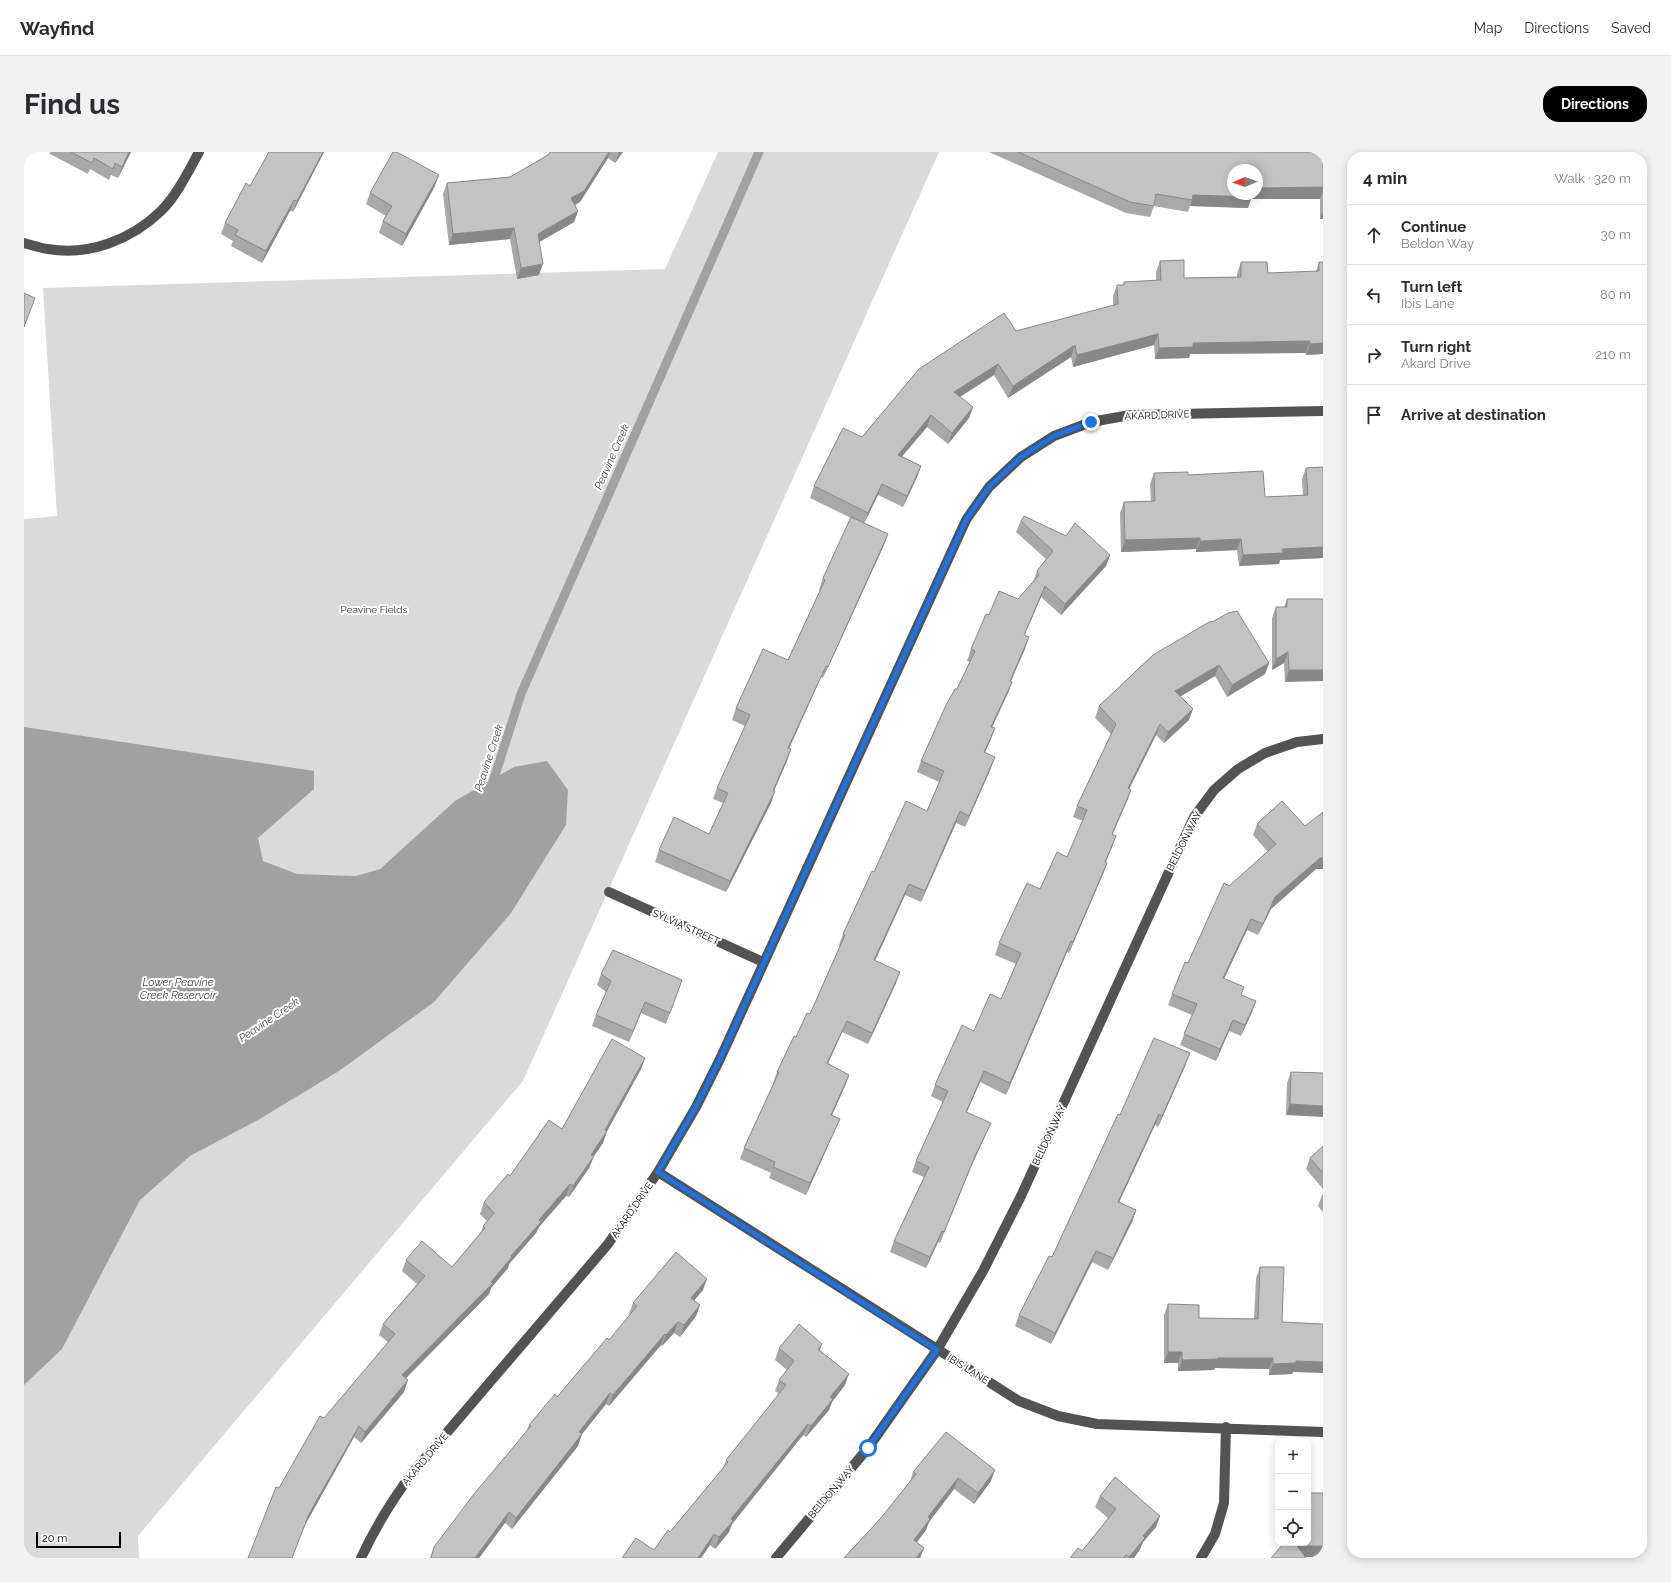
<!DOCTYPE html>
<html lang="en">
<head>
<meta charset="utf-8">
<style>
	body { margin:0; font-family:Raleway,sans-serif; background:#f2f2f3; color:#2b2b33 }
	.controls { position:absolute; right:12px; bottom:12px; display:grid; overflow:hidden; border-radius:8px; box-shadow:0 2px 10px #0003 }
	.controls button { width:36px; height:36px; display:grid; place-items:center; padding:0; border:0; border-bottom:1px solid #e1e1e2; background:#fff; color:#2b2b33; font:20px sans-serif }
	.compass { position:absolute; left:1203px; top:12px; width:36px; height:36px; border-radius:50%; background:#fff; box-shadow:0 2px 10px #0003; rotate:268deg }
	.scale { position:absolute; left:12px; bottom:10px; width:85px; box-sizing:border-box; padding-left:4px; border:2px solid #000; border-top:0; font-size:11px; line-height:14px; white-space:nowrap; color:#000; -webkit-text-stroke:3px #fff; paint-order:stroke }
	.stop { position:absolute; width:12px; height:12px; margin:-9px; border:3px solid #1a73e8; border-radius:50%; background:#fff }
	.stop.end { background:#1a73e8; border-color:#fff; box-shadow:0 1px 4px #0008 }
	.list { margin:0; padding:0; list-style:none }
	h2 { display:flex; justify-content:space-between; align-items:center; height:52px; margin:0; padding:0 16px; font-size:17px }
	h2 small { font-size:13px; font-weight:400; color:#7c7c81 }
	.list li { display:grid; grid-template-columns:26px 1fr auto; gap:12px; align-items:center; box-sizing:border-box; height:60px; padding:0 16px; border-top:1px solid #e1e1e2 }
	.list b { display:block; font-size:15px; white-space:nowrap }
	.list p { margin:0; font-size:13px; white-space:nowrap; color:#7c7c81 }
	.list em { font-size:13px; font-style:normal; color:#7c7c81 }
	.icon { flex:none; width:22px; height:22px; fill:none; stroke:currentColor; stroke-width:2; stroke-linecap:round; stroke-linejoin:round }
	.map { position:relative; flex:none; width:1299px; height:1406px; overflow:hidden; border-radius:16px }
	header { display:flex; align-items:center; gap:24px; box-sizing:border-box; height:56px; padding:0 20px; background:#fff; border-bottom:1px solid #e1e1e2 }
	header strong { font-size:19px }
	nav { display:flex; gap:22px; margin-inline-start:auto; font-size:14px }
	.intro { display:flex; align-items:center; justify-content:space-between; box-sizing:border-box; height:96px; padding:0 24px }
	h1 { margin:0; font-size:28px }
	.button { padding:10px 18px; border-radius:16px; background:#000; color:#fff; font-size:14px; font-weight:700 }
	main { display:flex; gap:24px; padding:0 24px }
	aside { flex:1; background:#fff; border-radius:16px; box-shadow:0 2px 10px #0003 }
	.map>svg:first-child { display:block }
</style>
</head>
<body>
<header>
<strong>Wayfind</strong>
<nav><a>Map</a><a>Directions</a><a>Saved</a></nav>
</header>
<div class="intro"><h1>Find us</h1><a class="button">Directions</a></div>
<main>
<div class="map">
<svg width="1299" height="1406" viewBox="0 0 1299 1406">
	<rect width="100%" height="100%" fill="#fff"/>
	<path fill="#dadada" d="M694,0H915L499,929L114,1384L115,1406H0V367L33,364L19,136L641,117Z"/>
	<path fill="#a1a1a1" d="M0,575L290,619V637L234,686L239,709L273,722L332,724L356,717L431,649L490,615L523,609L544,638L542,673L487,761L410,850L315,919L234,968L166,1004L116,1048L38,1197L0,1233Z"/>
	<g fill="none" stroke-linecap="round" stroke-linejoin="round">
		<path stroke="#a1a1a1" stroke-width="9" d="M467,636L497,542L735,0"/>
		<path stroke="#535353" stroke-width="10" d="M0,91C8,93 16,96 24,97C65,104 107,88 137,59C153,43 164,20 175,0
			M585,740L739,810
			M634,1020L995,1249L1034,1264L1073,1272L1299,1280
			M337,1406C352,1374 369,1346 390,1319L584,1092L634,1020L672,955L696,907L942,368L965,335L997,305L1030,284L1067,270L1106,263L1299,259
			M752,1406L844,1296L913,1198L959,1119L997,1044L1170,665L1190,638L1214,617L1241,601L1273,590L1299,587
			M1177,1406L1191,1382L1200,1351L1202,1275"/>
	</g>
	<path fill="#a8a8a8" d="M26,0H107L94,26L87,23L85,28L66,17L64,22L26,2Z
		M245,0H300L269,60L266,59L238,111L207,94L209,89L197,82L201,71L226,34Z
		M526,0H599L591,11L584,6L556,50L551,53L554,59L550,70L515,90V123L493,127L486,87L425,93L419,42L423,31L486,25L524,3Z
		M965,0H1299V67H1296V47H1227L1224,56L1166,54L1164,60L1130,54L1126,65L1102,61Z
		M411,34L378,94L355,81L359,69L362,64L342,52L346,41Z
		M1136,109L1160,126L1213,125V122L1217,110L1244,121L1292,119L1295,110L1299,202L1282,203V201L1166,202L1165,206L1131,207L1130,193L1049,215L1047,205L984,246L970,223L936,245L949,255L945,266L924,292L903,275L878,304L897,314L893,325L879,355L854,343L840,371L864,382L860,393L799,526L797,525L765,597L763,609L750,639L747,651L702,740L631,710L635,698L685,682L699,651L689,647L693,636L721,574L708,568L712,556L764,508L796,438H795L799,426L827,366L786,346L790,334L838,285L992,179L1089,154V144L1093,133H1099L1100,130L1132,128V120Z
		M1299,315V406L1256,408L1255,412L1215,414L1213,398L1172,400V397L1097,400L1096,361L1100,350L1127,349L1126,332L1130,321L1164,323L1241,345L1279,343L1278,327L1282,316Z
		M997,369L1042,384L1086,403L1082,414L1037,463L1017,445L1000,483L1001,497L987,529L988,530L984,541L968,575L967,587L961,600L967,616L941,675L932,671L897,750L881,743L851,809L872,831L844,892L818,880L804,912L825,923L821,934L808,963L816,967L811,978L782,1043L745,1026L747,1021L716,1007L720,996L750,931H749L753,920L772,885L786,862L816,794L815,793L819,782L850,720L903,659L915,630L893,620L897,609L946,510L943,509L947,497L965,463L994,447L1009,430L1013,419L1022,407L992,380Z
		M1263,447H1299L1261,530L1260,511L1248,518V466L1252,455H1260Z
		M1129,503L1245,511L1241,522L1203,545L1191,524L1157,544L1165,568L1140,591L1132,583L1105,637L1107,638L1103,649L1088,682L1092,684L1082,710L1083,711L1079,722L1045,801L1043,800L982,943L956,930L943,960L962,982L947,1015L916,1091L914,1090L902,1116L866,1100L870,1089L900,1025L888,1020L892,1009L919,950L907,944L911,933L950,879L977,847L992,812L971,803L975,791L1016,737L1043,705L1059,669L1049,665L1053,654L1087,582L1071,566L1075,554Z
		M1233,672L1292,717L1247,757L1234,783L1223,778L1200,827L1218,843L1228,860L1217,884L1205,879L1192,909L1156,893L1168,863L1144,853L1148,842L1164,811L1205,734L1244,700L1229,683Z
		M577,822L658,828L642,872L617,861L605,890L568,874L572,863L582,840L573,833Z
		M621,906L617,917L583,979L579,991L570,1004L565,1016L545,1045L542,1044L515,1075L512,1081L485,1112L484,1116L467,1136L465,1142L382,1226L380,1240L337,1291L330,1285L281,1373L255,1336L364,1190L355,1183L359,1172L393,1132L378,1119L382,1108L428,1115L457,1080L459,1074L463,1069L456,1062L460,1050L486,1024L538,977Z
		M1162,912L1134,975L1131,973L1095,1050L1112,1058L1108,1070L1084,1118L1068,1110L1027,1192L991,1174L995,1163L1028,1105L1096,963Z
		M1267,920L1299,921L1262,963L1263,931Z
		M1299,994V1037L1282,1017L1286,1006Z
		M1299,1042V1060L1294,1054L1298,1043Z
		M1236,1115L1258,1170L1269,1220L1268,1222L1245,1223V1217L1191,1216L1190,1218L1154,1219V1211H1140V1163L1144,1152L1175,1166L1230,1167L1232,1126Z
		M679,1138L670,1148L676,1153L672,1164L656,1185L650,1181L638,1194L637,1193L585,1254L582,1252L558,1282L554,1294L488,1377L481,1371L455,1406H406L410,1395L502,1280L505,1273L533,1245L585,1188L606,1163L605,1162L609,1151Z
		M755,1196L796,1198L821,1233L808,1250L805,1258L782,1285L779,1283L708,1372L705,1380L691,1397L686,1393L677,1406H598L630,1398L646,1380L699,1316L702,1308L755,1242L751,1239L755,1228L763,1218L751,1208Z
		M889,1320L967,1329L950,1352L930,1337L905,1370L902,1378L893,1390L900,1396L896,1406H820L857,1366L886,1330Z
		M1076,1344L1136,1364L1132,1375L1119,1390L1116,1397L1110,1406H1046L1058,1399L1084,1366L1071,1355Z"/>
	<path fill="#888" d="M105,0H107L94,26L98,15Z
		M299,0H300L269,60L273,49Z
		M585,0H586L584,6L556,50L543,57L547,46Z
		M595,0H599L591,11Z
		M415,23L411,34L378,94L382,82Z
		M1299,35V39L1296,47H1227L1224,56L1166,54L1168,48L1169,43L1233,42V36Z
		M270,48L266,59L238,111L242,99Z
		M554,59L550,70L510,93L514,82Z
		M1299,59V67H1296Z
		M490,76L486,87L425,93L429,82Z
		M519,112L515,123L493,127L497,116Z
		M1134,182L1130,193L1049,215L1053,203Z
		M1286,189L1282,201L1166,202L1165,206L1131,207L1135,196L1169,191Z
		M1299,191V202L1282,203L1286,192Z
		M1051,193L1047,205L984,246L989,234Z
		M974,212L970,223L926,251L930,240Z
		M949,255L945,266L924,292L928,281Z
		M907,263L903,275L870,314L874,303Z
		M897,314L893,325L879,355L883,344Z
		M858,332L854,343L840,372L844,361Z
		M864,382L860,393L799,526L804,515Z
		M1176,386L1172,397L1097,400L1101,388Z
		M1217,387L1213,398L1172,400L1176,389Z
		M1299,395V406L1256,408L1255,412L1215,414L1219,403L1258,397Z
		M1086,403L1082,414L1037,463L1041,452Z
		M1021,434L1017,445L996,494L1000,483Z
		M1005,485L1001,497L982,540L986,529Z
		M1264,500L1260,511L1248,518L1252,507Z
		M1245,511L1241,522L1203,545L1208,533Z
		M1195,513L1191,524L1147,550L1151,539Z
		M802,514L797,525L760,607L764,596Z
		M1265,518H1299V529L1261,530Z
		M988,530L984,541L963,586L967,575Z
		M1169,557L1165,568L1140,591L1144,580Z
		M1136,572L1132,583L1100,647L1104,636Z
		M971,576L967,587L956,611L960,600Z
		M767,597L763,609L745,650L749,639Z
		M971,605L967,616L941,675L945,664Z
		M1107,638L1103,649L1084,693L1088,682Z
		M751,639L747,651L702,740L706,729Z
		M936,659L932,671L897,750L901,739Z
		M1092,684L1088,695L1077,721L1081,710Z
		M1296,706H1299V717H1292L1247,757L1234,783L1239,772L1251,745Z
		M1083,711L1079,722L1045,801L1049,790Z
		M885,732L881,743L846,819L850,808Z
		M1227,767L1223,778L1195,837L1199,826Z
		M1047,789L1043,800L982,943L986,931Z
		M876,820L872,831L844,892L848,881Z
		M1232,849L1228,860L1217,884L1221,873Z
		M621,850L617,861L605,890L609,879Z
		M1209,868L1205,879L1192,909L1196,897Z
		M823,869L818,880L799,922L803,911Z
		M1166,901L1162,912L1134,975L1138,964Z
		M621,906L617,917L581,983L583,979L579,991L563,1014L567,1003L581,978Z
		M960,919L956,930L938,971L942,960Z
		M825,923L821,934L803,974L807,963Z
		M1266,952L1299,954V965L1262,963Z
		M1135,962L1131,973L1090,1061L1094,1050Z
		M816,967L811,978L782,1043L786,1031Z
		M967,971L947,1015L916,1091L951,1004Z
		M570,1004L565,1016L545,1045L549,1034Z
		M546,1032L542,1044L515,1075L512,1081L485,1112L484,1116L467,1136L465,1142L374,1234L378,1223L467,1130L515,1068Z
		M1112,1058L1108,1070L1084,1118L1089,1106Z
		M918,1079L914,1090L902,1116L906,1105Z
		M1072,1099L1068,1110L1027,1192L1031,1181Z
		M683,1127L679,1138L663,1157L667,1146Z
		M676,1153L672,1164L656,1185L660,1173Z
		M654,1170L650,1181L638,1194L642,1183Z
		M641,1182L637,1193L585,1254L589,1243Z
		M798,1192L794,1203V1197Z
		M1144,1200H1158L1154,1211H1140Z
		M1194,1206H1249L1245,1217L1191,1216L1190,1218L1154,1219L1158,1208Z
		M1272,1209L1299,1210V1221L1269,1220L1268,1222L1245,1223L1249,1212Z
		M825,1222L821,1233L808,1250L805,1258L782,1285L787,1274L806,1245Z
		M384,1228L380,1240L337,1291L341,1280Z
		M586,1241L582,1252L551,1291L555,1280Z
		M784,1272L779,1283L708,1372L705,1380L691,1397L695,1385L707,1367Z
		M335,1274L330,1285L281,1373L268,1406L285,1362Z
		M558,1282L554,1294L488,1377L492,1366Z
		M971,1318L967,1329L950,1352L954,1341Z
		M934,1326L930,1337L905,1370L902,1378L886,1399L890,1388L904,1365Z
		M485,1360L481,1371L455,1406H451Z
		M1136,1364L1132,1375L1119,1390L1116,1397L1110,1406H1105L1119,1384Z
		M690,1382L686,1393L677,1406H674Z
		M1273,1394H1299V1405H1269Z
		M900,1396L896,1406H892Z"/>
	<path fill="#c3c3c3" stroke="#888" d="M47,0H105L98,15L91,11L89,17L70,6L68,11Z
		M245,0H299L273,49L270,48L242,99L211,83L214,78L201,71L222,31L226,34Z
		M369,0H373L415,23L382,82L359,69L368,54L346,41Z
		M526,0H585L560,39L547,46L554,59L514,82L519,112L497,116L490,76L429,82L423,31L486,25L524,3Z
		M994,0H1299V35L1233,36V18H1209V42H1228V45L1169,43L1168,48L1132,42L1130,54L1106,50Z
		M1160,108V126L1217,125V110H1243L1244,121L1295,119V110H1299V191L1286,192V189L1169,191V195L1135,196L1134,182L1053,203L1051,193L989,234L974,212L930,240L949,255L928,281L907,263L874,303L897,314L883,344L858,332L844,361L790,334L819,276L838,285L895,217L980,161L992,179L1094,152L1093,133H1100V130L1137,128L1136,109Z
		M0,141L11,146L0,175Z
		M1299,315V395L1258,397L1259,401L1219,403L1217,387L1176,389V386L1101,388L1100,350L1131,349L1130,321L1164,320V323L1239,319L1241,345L1284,343L1282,316Z
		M1000,364L1042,384L1051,371L1086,403L1041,452L1021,434L1000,483L1005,485L986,529L988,530L967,575L971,576L960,600L971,605L945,664L936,659L901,739L885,732L850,808L876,820L848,881L823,869L803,911L825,923L807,963L816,967L786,1031L749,1015L751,1010L720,996L755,920H753L770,884L772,885L783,861L786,862L821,783L819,782L848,719L850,720L882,649L903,659L920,619L897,609L922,553L931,537H933L951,499L947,497L962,462L965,463L975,439L994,447L1015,423L1013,419L1029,399L997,369Z
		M827,365L864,382L804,515L802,514L764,596L767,597L749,639H751L706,729L635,698L650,665L685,682L704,641L693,636L726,563L712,556L739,497L764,508L801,428L799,426Z
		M1263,447H1299V518H1265L1264,500L1252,507V455H1263Z
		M1213,459L1245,511L1208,533L1195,513L1151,539L1169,557L1144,580L1136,572L1104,636L1107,638L1088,682L1092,684L1081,710L1083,711L1049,790L1047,789L986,931L960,919L942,960L967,971L951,1004L920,1080L918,1079L906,1105L870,1089L905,1015L892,1009L924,939L911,933L938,873L950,879L966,842L977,847L997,801L975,791L1003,731L1016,737L1033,700L1043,705L1063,658L1053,654L1092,572L1075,554L1129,503L1185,470L1190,469L1204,461Z
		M1258,649L1281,674L1299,660V706H1296L1251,745L1239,772L1227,767L1199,826L1220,835L1217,843L1232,849L1221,873L1209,868L1196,897L1160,882L1173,852L1148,842L1161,810L1164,811L1200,731L1205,734L1252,692L1233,672Z
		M589,798L658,828L646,861L621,850L609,879L572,863L587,829L577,822Z
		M1130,886L1166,901L1138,964L1135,962L1094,1050L1112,1058L1089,1106L1072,1099L1031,1181L995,1163L1025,1104L1028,1105L1094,962L1096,963Z
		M588,887L621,906L581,978L583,979L567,1003L570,1004L549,1034L546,1032L515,1068L517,1070L487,1104L488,1105L467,1130L469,1131L378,1223L384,1228L341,1280L335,1274L285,1362L268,1406H224L252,1335L255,1336L296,1264L300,1266L371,1182L359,1172L401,1124L382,1108L398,1089L428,1115L461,1076L459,1074L470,1061L460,1050L484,1022L486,1024L525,968L538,977Z
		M1267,920L1299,921V954L1266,952Z
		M1299,994V1021L1286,1006Z
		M652,1100L683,1127L667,1146L676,1153L660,1173L654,1170L642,1183L641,1182L589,1243L586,1241L555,1280L558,1282L492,1366L485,1360L451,1406H407L410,1395L450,1342L507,1274L505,1273L531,1242L533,1245L583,1186L585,1188L613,1154L609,1151Z
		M1236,1115H1260L1258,1170L1299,1172V1210L1272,1209V1211L1249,1212V1206H1194V1207L1158,1208V1200H1144V1152L1175,1153V1166L1234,1167Z
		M775,1172L798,1192L794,1197L825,1222L806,1245L809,1247L787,1274L784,1272L707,1367L709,1369L695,1385L690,1382L674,1406H598L612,1386L630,1398L644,1378L646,1380L704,1310L702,1308L762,1233L755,1228L770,1209L755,1196Z
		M922,1280L971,1318L954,1341L934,1326L904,1365L906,1367L890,1388L900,1396L892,1406H820L857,1366L892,1322L889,1320Z
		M1091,1325L1136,1364L1119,1384L1121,1386L1105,1405L1102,1403L1099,1406H1046L1054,1396L1058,1399L1092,1357L1076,1344Z
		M1285,1341H1299V1394H1273L1282,1406H1247L1260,1391H1284V1342Z"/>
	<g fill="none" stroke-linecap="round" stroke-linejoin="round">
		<path stroke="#1a73e8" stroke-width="5" d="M844,1296L913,1198L634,1020L672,955L696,907L942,368L965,335L997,305L1030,284L1067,270"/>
	</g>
	<g text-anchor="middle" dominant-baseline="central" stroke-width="4" stroke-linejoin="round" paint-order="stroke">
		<g font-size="10" fill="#000" stroke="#fff">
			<text transform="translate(1133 263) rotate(-2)">AKARD DRIVE</text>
			<text transform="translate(1160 689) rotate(-63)">BELDON WAY</text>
			<text transform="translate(662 775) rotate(24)">SYLVIA STREET</text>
			<text transform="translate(1025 983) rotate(-65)">BELDON WAY</text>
			<text transform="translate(608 1058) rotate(-55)">AKARD DRIVE</text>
			<text transform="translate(944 1217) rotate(32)">IBIS LANE</text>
			<text transform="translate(401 1307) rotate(-50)">AKARD DRIVE</text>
			<text transform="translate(807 1340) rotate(-50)">BELDON WAY</text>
		</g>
		<g font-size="10" fill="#313131" stroke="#fff">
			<text x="350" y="457">Peavine Fields</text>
		</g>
		<g font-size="11" font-style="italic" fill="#424242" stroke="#fff">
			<text transform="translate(588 305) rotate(-66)">Peavine Creek</text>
			<text transform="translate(465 606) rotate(-72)">Peavine Creek</text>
			<text x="154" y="830">Lower Peavine<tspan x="154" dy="13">Creek Reservoir</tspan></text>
			<text transform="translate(245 868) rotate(-34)">Peavine Creek</text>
		</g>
	</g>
</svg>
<div class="controls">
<button>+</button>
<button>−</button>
<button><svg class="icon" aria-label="locate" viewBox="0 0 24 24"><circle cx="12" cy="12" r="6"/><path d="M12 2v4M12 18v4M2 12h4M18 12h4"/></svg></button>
</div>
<svg class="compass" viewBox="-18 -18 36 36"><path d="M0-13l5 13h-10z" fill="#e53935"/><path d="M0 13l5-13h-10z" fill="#7c7c81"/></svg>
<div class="scale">20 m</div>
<div class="stop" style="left:844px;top:1296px"></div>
<div class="stop end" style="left:1067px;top:270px"></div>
</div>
<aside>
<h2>4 min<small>Walk · 320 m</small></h2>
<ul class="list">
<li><svg class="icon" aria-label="ahead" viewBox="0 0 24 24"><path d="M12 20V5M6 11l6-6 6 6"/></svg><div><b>Continue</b><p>Beldon Way</p></div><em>30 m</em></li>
<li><svg class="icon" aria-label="left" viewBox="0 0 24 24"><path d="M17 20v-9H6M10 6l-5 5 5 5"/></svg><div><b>Turn left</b><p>Ibis Lane</p></div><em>80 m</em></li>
<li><svg class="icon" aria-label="right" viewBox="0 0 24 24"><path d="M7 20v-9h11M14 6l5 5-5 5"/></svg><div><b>Turn right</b><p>Akard Drive</p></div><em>210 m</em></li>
<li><svg class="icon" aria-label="arrive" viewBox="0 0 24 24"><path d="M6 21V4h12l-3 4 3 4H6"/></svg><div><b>Arrive at destination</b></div></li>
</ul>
</aside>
</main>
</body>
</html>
